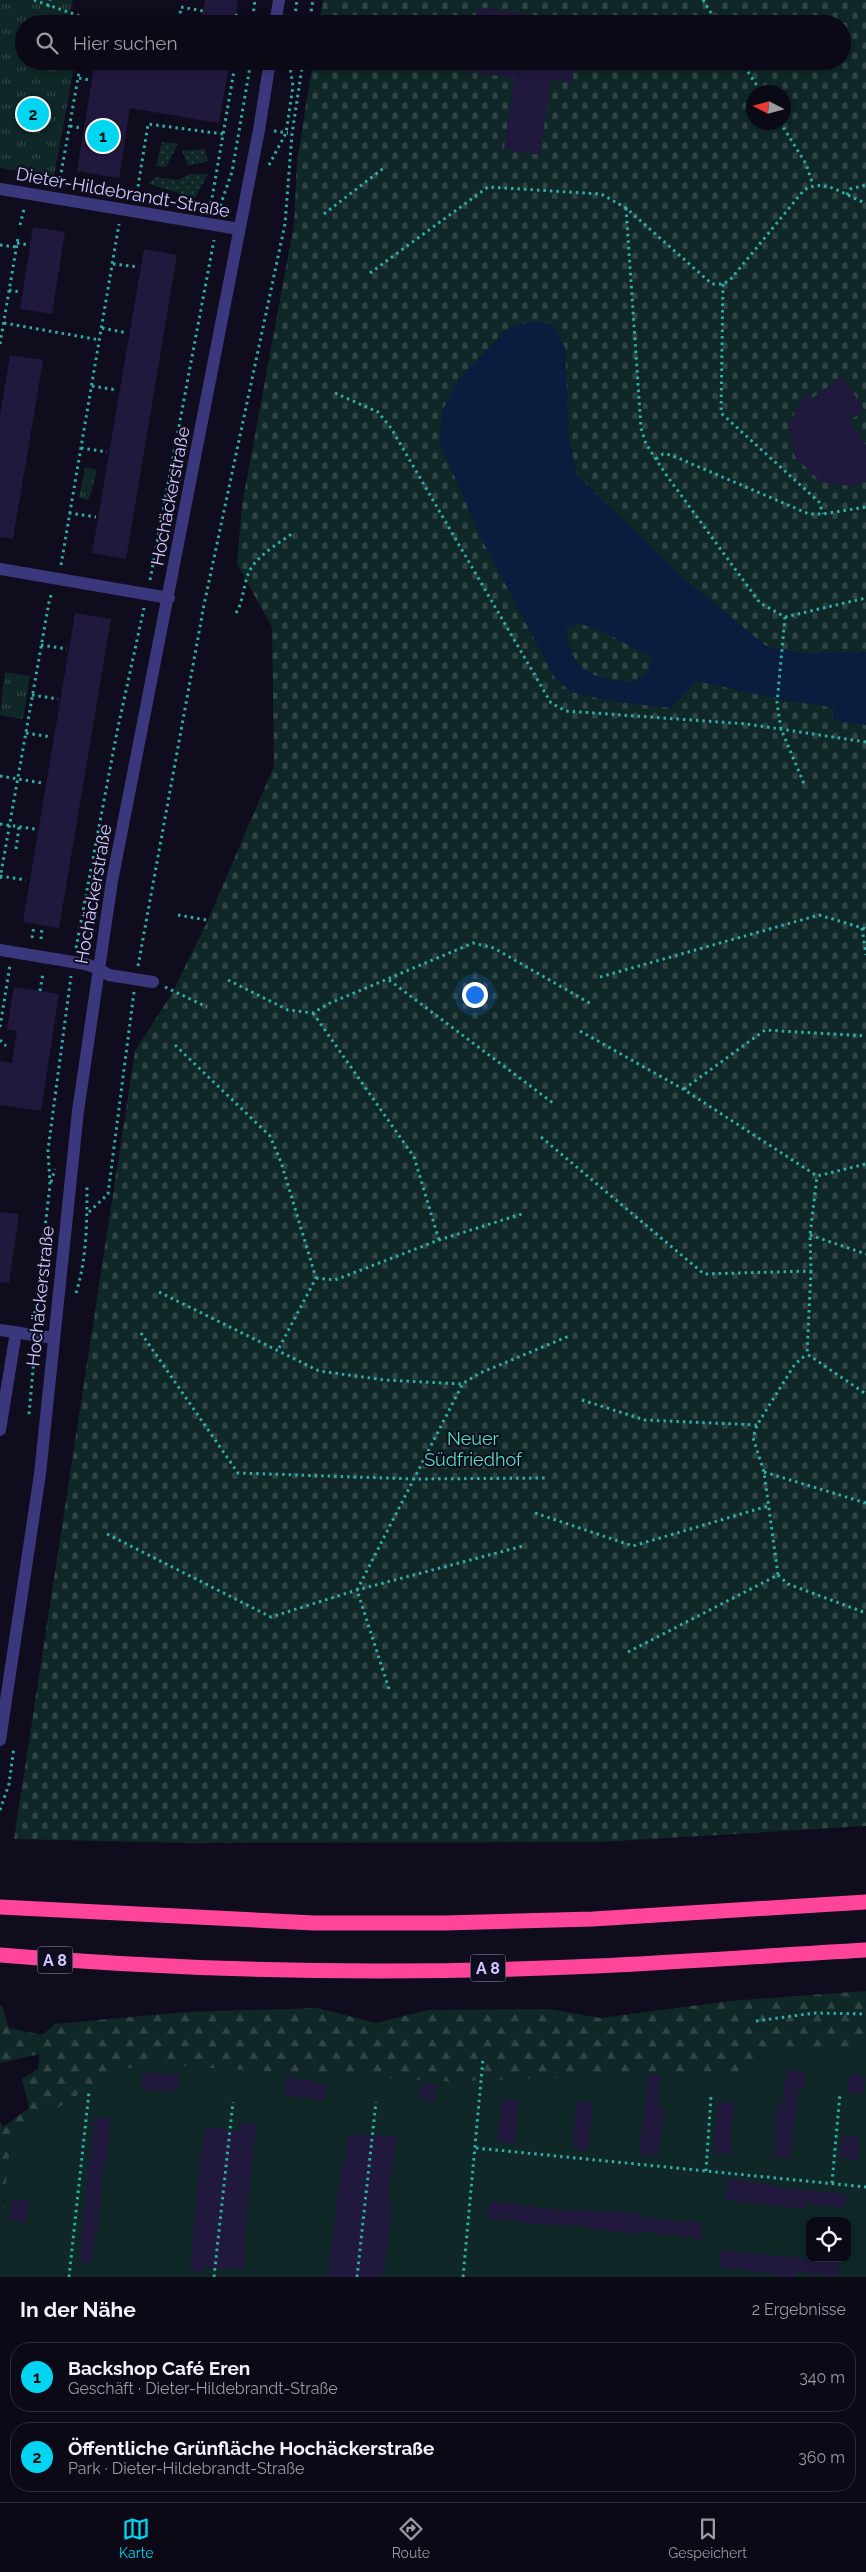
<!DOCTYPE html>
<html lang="de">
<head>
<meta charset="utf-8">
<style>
	body { margin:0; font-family:Raleway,sans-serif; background:#14121f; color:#f1f3f6 }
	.controls { position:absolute; right:15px; bottom:15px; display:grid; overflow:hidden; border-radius:10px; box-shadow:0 2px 8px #0003 }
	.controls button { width:45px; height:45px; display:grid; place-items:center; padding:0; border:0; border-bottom:1px solid #2b2a35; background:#0b0916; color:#f1f3f6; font:25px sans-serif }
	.compass { position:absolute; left:746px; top:85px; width:45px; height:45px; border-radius:50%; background:#0b0916; box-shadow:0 2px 8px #0003; rotate:276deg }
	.you { position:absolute; left:474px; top:994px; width:18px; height:18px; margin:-12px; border:4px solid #fff; border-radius:50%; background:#1a73e8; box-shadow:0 0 0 8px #1a73e833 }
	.badge { display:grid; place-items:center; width:32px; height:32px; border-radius:50%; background:#02d5f2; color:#111; font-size:16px; font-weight:700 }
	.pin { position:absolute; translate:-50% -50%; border:2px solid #fff; box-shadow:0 1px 5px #0006 }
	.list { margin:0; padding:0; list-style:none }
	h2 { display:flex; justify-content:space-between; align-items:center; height:65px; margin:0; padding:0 20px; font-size:21px }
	h2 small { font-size:16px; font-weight:400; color:#9a9aa1 }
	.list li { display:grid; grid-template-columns:32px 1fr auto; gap:15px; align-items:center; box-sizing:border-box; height:70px; margin:0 10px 10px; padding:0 10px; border:1px solid #2b2a35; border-radius:20px }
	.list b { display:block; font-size:19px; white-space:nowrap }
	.list p { margin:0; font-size:16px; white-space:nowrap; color:#9a9aa1 }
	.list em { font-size:16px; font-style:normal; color:#9a9aa1 }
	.icon { flex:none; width:28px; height:28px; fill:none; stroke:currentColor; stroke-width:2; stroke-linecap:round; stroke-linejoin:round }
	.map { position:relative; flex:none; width:866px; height:2277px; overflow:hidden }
	.search { position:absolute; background:#0b0916; box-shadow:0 2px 8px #0003; left:15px; right:15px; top:15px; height:55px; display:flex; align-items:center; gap:12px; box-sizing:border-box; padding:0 18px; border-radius:28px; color:#9a9aa1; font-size:19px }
	.sheet { height:225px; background:#0b0916 }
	nav { display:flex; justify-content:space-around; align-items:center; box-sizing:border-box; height:70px; border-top:1px solid #2b2a35; background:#0b0916; font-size:14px; color:#9a9aa1 }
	nav a { display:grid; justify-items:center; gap:2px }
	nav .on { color:#02d5f2 }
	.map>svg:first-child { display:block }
</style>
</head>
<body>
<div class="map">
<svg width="866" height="2277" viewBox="0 0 866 2277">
	<defs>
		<pattern id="grass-dots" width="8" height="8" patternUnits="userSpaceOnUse" patternTransform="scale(1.25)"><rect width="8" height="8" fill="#0f2727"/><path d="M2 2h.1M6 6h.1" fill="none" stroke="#314547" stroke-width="1.8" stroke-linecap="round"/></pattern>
		<pattern id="forest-firs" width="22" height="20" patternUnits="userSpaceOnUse" patternTransform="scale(1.25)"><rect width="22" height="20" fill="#0f2727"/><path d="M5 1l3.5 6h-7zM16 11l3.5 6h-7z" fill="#314547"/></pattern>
		<pattern id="cemetery-stones" width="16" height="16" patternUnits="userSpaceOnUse" patternTransform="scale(1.25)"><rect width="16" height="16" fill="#0f2727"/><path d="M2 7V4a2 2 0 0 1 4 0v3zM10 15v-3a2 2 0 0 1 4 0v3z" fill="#314547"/></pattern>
		<pattern id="park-tufts" width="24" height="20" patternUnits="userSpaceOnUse" patternTransform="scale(1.25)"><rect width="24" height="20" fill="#0f2727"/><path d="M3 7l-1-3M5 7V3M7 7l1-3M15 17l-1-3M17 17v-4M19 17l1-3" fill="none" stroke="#314547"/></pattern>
	</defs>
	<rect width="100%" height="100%" fill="#0f0c1e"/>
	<path fill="url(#grass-dots)" d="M162,142L178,144L166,167L156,166Z
		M205,149L208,161L188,166L182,151Z
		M190,174H208L195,198L149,184L155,177L178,180Z"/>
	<path fill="url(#forest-firs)" d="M866,1991V2053L772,2049L738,2073L437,2083L159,2065L115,2070L10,2148L0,2242V2121L3,2127L29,2108L22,2079L38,2069L40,2054L0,2063V2005L2,2006L9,2028L42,2035L55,2024L185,2012L318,2008L376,2023L428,2010L550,2009L600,2018L729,2001Z"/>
	<path fill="url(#cemetery-stones)" fill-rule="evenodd" d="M323,0H866V1826L600,1842L187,1843L14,1839L135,1051L171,995L208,920L274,766L272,627L237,564L242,505L294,224L297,162L313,61H842V24H319ZM754,92H784V122H754Z"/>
	<path fill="url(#park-tufts)" d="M0,0H73L69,18L82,24H24V61H75L54,177L0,168Z
		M85,467L97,470L89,500L79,498Z
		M5,672L30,676L23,719L0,715Z"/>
	<path fill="#0f2727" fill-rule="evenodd" d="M772,2049L866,2053V2277H0V2242L10,2148L44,2117L115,2070L159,2065L458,2082L481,2080L738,2073ZM810,2221H847V2258H810Z"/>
	<path fill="#0b1d3e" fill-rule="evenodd" d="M535,321L553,325L565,347L569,439L577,475L683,578L766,646L801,653L866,652V725L834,720L832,716L836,708L783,700L697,681L671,708L611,701L572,692L556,680L481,538L440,443L442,411L458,380L509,327ZM578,623L599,630L652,657L649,671L632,683C591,677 572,674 566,629Z"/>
	<path fill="#21183e" d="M205,0H238L234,24H201Z
		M477,7L532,15L531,24H474Z
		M95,61H230L219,123L130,108L119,178L77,171Z
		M459,61H575L572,83L551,80L540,155L504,149L514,78L458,70Z
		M33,227L65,232L52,314L20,309Z
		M144,249L177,255L126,559L92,553Z
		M10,355L43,360L13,539L0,537V416Z
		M842,377L865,410L849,421L866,445V481L851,486L821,482L795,457L789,424L806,393L811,399Z
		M75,613L111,619L59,928L23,922Z
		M14,987L59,994L41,1111L0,1105V1061L12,1063L17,1031L7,1029Z
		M0,1212L19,1214L9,1283L0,1282Z
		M787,2069L806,2073L805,2090L798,2089L790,2159L774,2157L777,2105L782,2106Z
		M143,2072L179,2075L178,2092L142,2089Z
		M649,2074L660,2075L658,2108H664L658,2157L639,2154Z
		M850,2075L865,2076L863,2094L848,2093Z
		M286,2077L326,2084L324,2100L283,2095Z
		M421,2084L436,2085L435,2101L419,2099Z
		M503,2099L519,2101L514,2144L497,2142Z
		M576,2101L593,2102L588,2151L573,2149Z
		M718,2101L735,2104L730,2138H732L731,2154L713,2153Z
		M94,2117L111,2119L107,2164L104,2163L98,2228H96L92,2263L79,2262Z
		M240,2122L256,2124L246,2223L244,2270L204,2267V2272L190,2271L200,2160L206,2127L239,2131Z
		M348,2134L396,2137L388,2201H391L390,2229L382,2277H328L341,2167L344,2168Z
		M842,2136L859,2137L858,2160L840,2158Z
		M727,2178L774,2185V2187L846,2194L844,2208L805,2204V2209L725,2200Z
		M12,2199L29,2200L26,2223L9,2221Z
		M490,2201L556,2210L638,2212L637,2216L687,2223V2221L702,2222L701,2239L636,2230V2234L588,2229L589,2226L535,2224L488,2218Z
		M720,2250L840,2262L838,2277L797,2272V2277H782V2275L718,2267Z"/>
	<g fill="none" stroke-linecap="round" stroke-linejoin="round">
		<path stroke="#2eaea9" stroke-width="3" stroke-dasharray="2.5 4" stroke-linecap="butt" d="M34,0L88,19L179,21L181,7L203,11
			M703,0L718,24
			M48,7L50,0
			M235,15L252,18
			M252,24L255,0
			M294,24L297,0
			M309,24L313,0
			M741,61L761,92
			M79,78L90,80
			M780,122L806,164L813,185
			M70,126L81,128
			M274,131L288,133
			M269,165L286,133L293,86L289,61
			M59,185L81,61
			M137,193L148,124L223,134
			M847,195L850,189L866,185
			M211,204L234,71
			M626,208L641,428L646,444L667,476L760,603L785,617L777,703L781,729L805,786
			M218,212L232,172L251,61
			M324,214L385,167
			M20,225L24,209
			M17,243L29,245
			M0,245L16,247
			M113,264L139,267
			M370,273L488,187L601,194L626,208L712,284H723L730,280L804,190C826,177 844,196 866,203
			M723,284L721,413L819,502L823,514
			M9,290L20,292
			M4,323L100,340
			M102,328L127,333
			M0,344L18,238
			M92,386L117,390
			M335,393L378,412L391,428L551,703L566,711L747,724L866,742
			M81,448L107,452
			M656,459L663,454L671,455L809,514H823L866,507
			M69,513L96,517
			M61,565L119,224
			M150,580L214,240
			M236,613C244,600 243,585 249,572C257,555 280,543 294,532
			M785,617L866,598
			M41,645L67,649
			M32,695L58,699
			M26,733L51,737
			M0,776L42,783
			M0,824L35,829
			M16,849L19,827
			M0,876L26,880
			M0,879L49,602L52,592
			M178,915L206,920
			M862,928L866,955
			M32,938L34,926
			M41,939L42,927
			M76,948L117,732L144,608
			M138,966L204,605L285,224L292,134L303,61
			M600,977L819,915L866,929
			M228,980L288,1010L313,1013L328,1004L473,943L494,948L591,1004
			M389,980L553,1103
			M165,987L207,1007
			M40,991L43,973
			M313,1013L414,1157L439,1240
			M0,1027L10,965
			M580,1031L683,1089L817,1176L866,1164
			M0,1040L6,1046
			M175,1045L270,1136L281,1162L316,1278L278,1350
			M684,1089L765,1030L866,1036
			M541,1137L704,1274L811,1271L810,1235L817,1176
			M51,1182L55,1169
			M89,1212L108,1194L134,992
			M810,1235L866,1254
			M811,1271L807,1354L866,1394
			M316,1278L335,1280L439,1240L525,1213
			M40,1280L42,1296
			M159,1292L319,1371L385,1380L462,1384L480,1373L569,1336
			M76,1293C87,1258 87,1221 87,1185
			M34,1320L50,1185L48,1150L71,976
			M141,1333L238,1473L415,1479L548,1478
			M582,1400L645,1420L757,1425
			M29,1414L35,1348
			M764,1472L866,1503
			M535,1513L633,1546L768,1506
			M107,1534L271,1617L357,1590L523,1546
			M778,1575L788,1584L866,1613
			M628,1652L778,1575L764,1472L753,1438L757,1425L795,1364L807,1354
			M389,1689L357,1590L462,1385
			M0,1810L9,1784L14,1747
			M756,2021L815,2013L866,2014
			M476,2148L866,2187
			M706,2171L711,2096
			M832,2183L840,2093
			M69,2277L89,2092
			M214,2277L233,2102
			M357,2277L376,2102
			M463,2277L483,2059"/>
		<path stroke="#3b377c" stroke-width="12" d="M275,24L279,0
			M0,189L239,229
			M0,569L169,598
			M0,950L85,964L97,968L109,975L153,982
			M0,1330L53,1338
			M0,1430L16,1332
			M0,1740L40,1474L78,1111L112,881L259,130L270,61"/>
		<path stroke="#fe459a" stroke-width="15" d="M0,1907L314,1923H444L593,1919L866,1902
			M0,1955C198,1972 398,1975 596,1966C686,1962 776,1955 866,1950"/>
	</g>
	<g text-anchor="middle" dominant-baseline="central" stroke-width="4" stroke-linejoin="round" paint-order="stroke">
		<g fill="#0f0c1e" stroke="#9690bc" stroke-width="1">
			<rect x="37.5" y="1946.5" width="35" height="27" rx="4"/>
			<rect x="470.5" y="1954.5" width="35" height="27" rx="4"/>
		</g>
		<g font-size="16" font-weight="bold" fill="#d0c9ff">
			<text x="55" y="1960">A 8</text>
			<text x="488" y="1968">A 8</text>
		</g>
		<g font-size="18" fill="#d0c9ff" stroke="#0f0c1e">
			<text transform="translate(123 192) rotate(10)">Dieter-Hildebrandt-Straße</text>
			<text transform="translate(170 496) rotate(-79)">Hochäckerstraße</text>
			<text transform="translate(93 894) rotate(-80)">Hochäckerstraße</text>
			<text transform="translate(40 1296) rotate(-84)">Hochäckerstraße</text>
		</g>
		<g font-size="18" fill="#56ddbe" stroke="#0f0c1e">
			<text x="473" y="1438">Neuer<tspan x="473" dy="21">Südfriedhof</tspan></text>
		</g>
	</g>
</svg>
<div class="controls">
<button><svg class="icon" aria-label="locate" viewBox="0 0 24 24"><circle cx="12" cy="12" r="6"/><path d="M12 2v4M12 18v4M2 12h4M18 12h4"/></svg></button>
</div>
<svg class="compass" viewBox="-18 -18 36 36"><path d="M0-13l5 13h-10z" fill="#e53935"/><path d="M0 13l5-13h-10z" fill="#9a9aa1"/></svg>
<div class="you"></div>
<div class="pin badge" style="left:103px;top:136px">1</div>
<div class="pin badge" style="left:33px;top:114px">2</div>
<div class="search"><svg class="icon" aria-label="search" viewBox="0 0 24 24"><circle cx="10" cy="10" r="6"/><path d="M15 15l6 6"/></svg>Hier suchen</div>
</div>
<section class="sheet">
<h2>In der Nähe<small>2 Ergebnisse</small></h2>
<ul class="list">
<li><span class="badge">1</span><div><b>Backshop Café Eren</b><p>Geschäft · Dieter-Hildebrandt-Straße</p></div><em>340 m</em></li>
<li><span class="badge">2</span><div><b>Öffentliche Grünfläche Hochäckerstraße</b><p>Park · Dieter-Hildebrandt-Straße</p></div><em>360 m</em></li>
</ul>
</section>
<nav>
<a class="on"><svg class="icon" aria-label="map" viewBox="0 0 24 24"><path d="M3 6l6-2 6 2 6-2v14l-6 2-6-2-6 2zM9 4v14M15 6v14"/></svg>Karte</a>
<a><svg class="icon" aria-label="directions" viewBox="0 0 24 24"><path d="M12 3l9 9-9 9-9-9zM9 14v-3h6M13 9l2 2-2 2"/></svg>Route</a>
<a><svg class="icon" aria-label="saved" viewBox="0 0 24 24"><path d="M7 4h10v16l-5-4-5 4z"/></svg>Gespeichert</a>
</nav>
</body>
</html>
